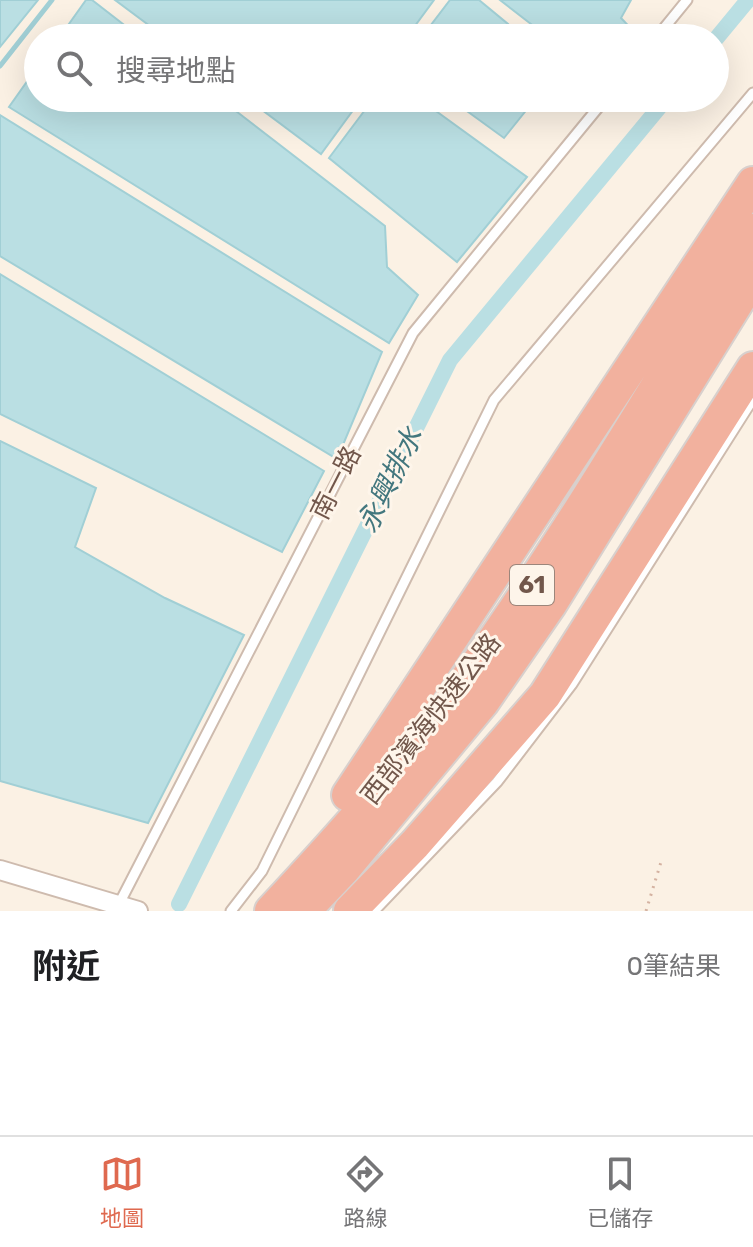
<!DOCTYPE html>
<html lang="zh-TW">
<head>
<meta charset="utf-8">
<style>
	body { margin:0; font-family:Rubik,"Noto Sans TC",sans-serif; background:#f2f2f2; color:#202124 }
	.list { margin:0; padding:0; list-style:none }
	h2 { display:flex; justify-content:space-between; align-items:center; height:104px; margin:0; padding:0 32px; font-size:34px }
	h2 small { font-size:26px; font-weight:400; color:#757577 }
	.icon { flex:none; width:44px; height:44px; fill:none; stroke:currentColor; stroke-width:2; stroke-linecap:round; stroke-linejoin:round }
	.map { position:relative; flex:none; width:753px; height:911px; overflow:hidden }
	.search { position:absolute; background:#fff; box-shadow:0 8px 32px #0002; left:24px; right:24px; top:24px; height:88px; display:flex; align-items:center; gap:20px; box-sizing:border-box; padding:0 28px; border-radius:44px; color:#757577; font-size:30px }
	.sheet { height:224px; background:#fff }
	nav { display:flex; justify-content:space-around; align-items:center; box-sizing:border-box; height:112px; border-top:2px solid #e0e0e0; background:#fff; font-size:22px; color:#757577 }
	nav a { display:grid; justify-items:center; gap:4px }
	nav .on { color:#df694f }
	.map>svg:first-child { display:block }
</style>
</head>
<body>
<div class="map">
<svg width="753" height="911" viewBox="0 0 753 911">
	<rect width="100%" height="100%" fill="#fbf1e4"/>
	<path fill="#badfe3" stroke="#a1cfd5" stroke-width="2" d="M0,0H38L0,47Z
		M86,0H92L141,38H59Z
		M115,0H434L406,38H166Z
		M450,0H479L525,38H421Z
		M500,0H631L621,18L639,37L549,38Z
		M38,66V98H219L385,226L387,267L418,295L389,343L9,107Z
		M246,98H362L321,154Z
		M374,98H418L527,177L457,262L329,158Z
		M449,98H536L504,138Z
		M0,115L382,352L337,459L0,256Z
		M0,274L324,471L282,552L0,414Z
		M0,441L96,488L75,547L165,598L244,635L148,823L0,781Z"/>
	<g fill="none" stroke-linecap="round" stroke-linejoin="round">
		<path stroke="#a1cfd5" stroke-width="5" d="M0,66L52,0"/>
		<path stroke="#badfe3" stroke-width="16" d="M715,40L748,0
			M179,904L450,360L667,98"/>
		<defs>
			<path id="lane" d="M656,38L687,0
				M119,904L413,333L606,98
				M231,911L262,871L494,400L753,93
				M374,911L497,782L572,684L753,399"/>
			<path id="street" d="M0,870L138,911"/>
			<path id="highway" d="M348,795L753,183
				M271,911C338,839 405,765 463,684C567,539 658,383 753,230
				M304,911L344,869L483,702L550,605L753,277
				M350,911L415,844L545,695L753,368"/>
		</defs>
		<use href="#lane" stroke="#cebbae" stroke-width="13"/>
		<use href="#street" stroke="#cebbae" stroke-width="22"/>
		<use href="#highway" stroke="#d8d0cd" stroke-width="36"/>
		<path stroke="#d4b2a1" stroke-width="3" stroke-dasharray="2 6" stroke-linecap="butt" d="M646,911L661,862"/>
		<use href="#lane" stroke="#fff" stroke-width="9"/>
		<use href="#street" stroke="#fff" stroke-width="18"/>
		<use href="#highway" stroke="#f2b19e" stroke-width="32"/>
	</g>
	<g text-anchor="middle" dominant-baseline="central" stroke-width="6" stroke-linejoin="round" paint-order="stroke">
		<rect fill="#fef5ea" stroke="#9c867b" stroke-width="2" x="510" y="565" width="44" height="40" rx="6"/>
		<g font-size="24" font-weight="bold" fill="#72574b">
			<text x="532" y="585">61</text>
		</g>
		<g font-size="26" fill="#72574b" stroke="#fef5ea">
			<text transform="translate(336 483) rotate(-63)">南一路</text>
			<text transform="translate(431 719) rotate(-52)">西部濱海快速公路</text>
		</g>
		<g font-size="28" font-style="italic" fill="#43777e" stroke="#fef5ea">
			<text transform="translate(390 480) rotate(-64)">永興排水</text>
		</g>
	</g>
</svg>
<div class="search"><svg class="icon" aria-label="search" viewBox="0 0 24 24"><circle cx="10" cy="10" r="6"/><path d="M15 15l6 6"/></svg>搜尋地點</div>
</div>
<section class="sheet">
<h2>附近<small>0筆結果</small></h2>
<ul class="list">
</ul>
</section>
<nav>
<a class="on"><svg class="icon" aria-label="map" viewBox="0 0 24 24"><path d="M3 6l6-2 6 2 6-2v14l-6 2-6-2-6 2zM9 4v14M15 6v14"/></svg>地圖</a>
<a><svg class="icon" aria-label="directions" viewBox="0 0 24 24"><path d="M12 3l9 9-9 9-9-9zM9 14v-3h6M13 9l2 2-2 2"/></svg>路線</a>
<a><svg class="icon" aria-label="saved" viewBox="0 0 24 24"><path d="M7 4h10v16l-5-4-5 4z"/></svg>已儲存</a>
</nav>
</body>
</html>
